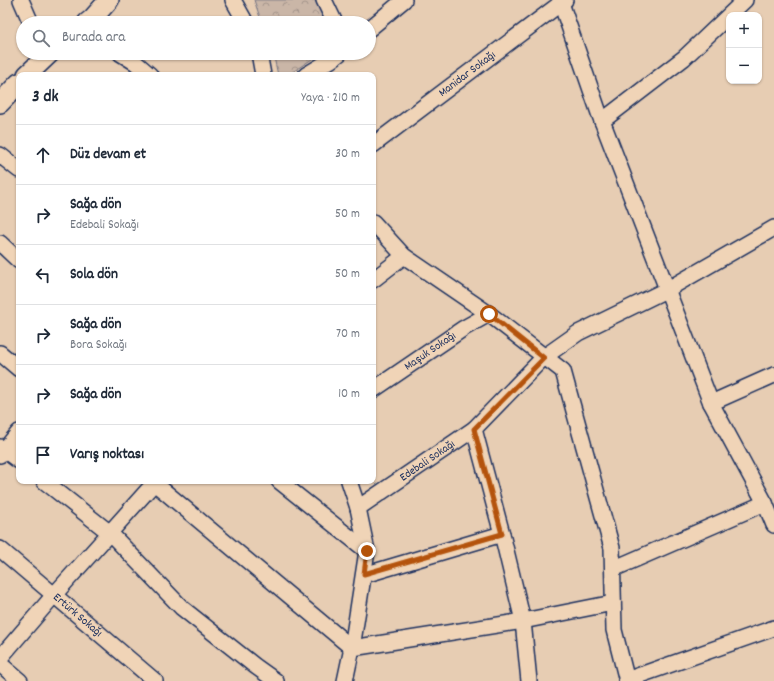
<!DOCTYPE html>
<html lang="tr">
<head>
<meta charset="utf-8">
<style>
	body { margin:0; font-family:Dekko,sans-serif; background:#f6f6f7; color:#1f2937 }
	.controls { position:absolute; right:12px; top:12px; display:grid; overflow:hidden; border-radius:8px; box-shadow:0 1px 3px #0004 }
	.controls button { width:36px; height:36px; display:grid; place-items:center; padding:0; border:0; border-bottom:1px solid #e0e1e3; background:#fff; color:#1f2937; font:20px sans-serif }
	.stop { position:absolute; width:12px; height:12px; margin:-9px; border:3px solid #b45309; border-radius:50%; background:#fff }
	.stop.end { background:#b45309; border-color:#fff; box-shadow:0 1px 4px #0008 }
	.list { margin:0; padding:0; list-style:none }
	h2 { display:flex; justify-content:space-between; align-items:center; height:52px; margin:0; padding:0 16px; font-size:17px }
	h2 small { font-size:13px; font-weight:400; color:#747a83 }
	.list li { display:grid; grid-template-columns:26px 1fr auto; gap:12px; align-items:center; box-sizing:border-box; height:60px; padding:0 16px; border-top:1px solid #e0e1e3 }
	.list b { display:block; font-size:15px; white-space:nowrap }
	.list p { margin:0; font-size:13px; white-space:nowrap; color:#747a83 }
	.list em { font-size:13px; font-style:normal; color:#747a83 }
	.icon { flex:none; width:22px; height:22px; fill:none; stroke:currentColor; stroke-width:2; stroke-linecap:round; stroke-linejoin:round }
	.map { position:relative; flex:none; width:774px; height:681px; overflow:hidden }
	.search { position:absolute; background:#fff; box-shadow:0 1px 3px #0004; left:16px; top:16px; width:360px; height:44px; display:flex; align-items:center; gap:10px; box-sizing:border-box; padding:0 14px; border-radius:22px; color:#747a83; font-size:15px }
	.panel { position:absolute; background:#fff; box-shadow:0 1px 3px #0004; left:16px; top:72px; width:360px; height:412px; border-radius:8px }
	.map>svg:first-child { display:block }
</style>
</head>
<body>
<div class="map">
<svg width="774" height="681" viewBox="0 0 774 681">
	<defs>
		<pattern id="park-crowns" width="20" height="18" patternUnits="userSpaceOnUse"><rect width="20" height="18" fill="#cab6a7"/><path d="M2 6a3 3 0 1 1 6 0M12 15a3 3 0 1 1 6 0" fill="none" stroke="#a3948b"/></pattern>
	</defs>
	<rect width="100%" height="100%" fill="#e7cdb3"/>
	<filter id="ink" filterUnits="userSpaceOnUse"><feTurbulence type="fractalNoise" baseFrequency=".025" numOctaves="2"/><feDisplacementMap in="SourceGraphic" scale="8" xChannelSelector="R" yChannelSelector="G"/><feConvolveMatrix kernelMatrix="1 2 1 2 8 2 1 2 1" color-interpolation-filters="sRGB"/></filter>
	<g filter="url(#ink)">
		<path fill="url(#park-crowns)" stroke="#727282" d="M254,0H315L326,23H262Z
			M273,53H321L288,75H278Z"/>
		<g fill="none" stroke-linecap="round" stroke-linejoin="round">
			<defs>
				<g id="minor">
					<path d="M21,0L31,23"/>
					<path d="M233,0L246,23"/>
					<path d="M324,0L335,23"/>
					<path d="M560,0L599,113L711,403L765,503L774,525"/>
					<path d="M369,29L404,0"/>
					<path d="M120,53L136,63L150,75"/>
					<path d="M259,53L263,75"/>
					<path d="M306,75L331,60L340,53"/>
					<path d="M602,121L684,58L745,0"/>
					<path id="s1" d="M373,145L565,0"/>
					<path d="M0,155L19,170"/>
					<path d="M373,222L404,256L489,314L563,371L612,548L614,630L627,681"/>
					<path d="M0,243L19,261"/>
					<path d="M373,280L404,256"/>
					<path d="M0,353L19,369"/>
					<path id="s2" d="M373,390L464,328L489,314"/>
					<path d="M711,403L774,375"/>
					<path d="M474,429L502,534L523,621L529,681"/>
					<path d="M0,447L19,461"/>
					<path d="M0,455L19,432"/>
					<path d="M44,481L110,533L182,608L255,666L276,681"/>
					<path d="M152,481L352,648L523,621L613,603"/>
					<path d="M279,481L367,551"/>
					<path id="s3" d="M358,508L474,429L544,357L578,333L668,289L774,228"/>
					<path id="s4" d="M0,549L155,681"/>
					<path d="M613,569L765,503"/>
					<path d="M364,575L502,534"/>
					<path d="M0,658L54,595L156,481"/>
					<path d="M0,664L20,681"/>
					<path d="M626,680L774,628"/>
					<path d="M345,681L352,648L367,551L358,508L349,481"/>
				</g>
				<path id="tertiary" d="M87,23L92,19L109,0
					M27,75L50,53
					M0,103L19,83"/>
			</defs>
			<use href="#minor" stroke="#1b2f5e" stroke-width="18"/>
			<use href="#tertiary" stroke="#1b2f5e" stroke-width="22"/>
			<use href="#minor" stroke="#f0d4b7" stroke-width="15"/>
			<use href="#tertiary" stroke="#f0d4b7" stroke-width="19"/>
		</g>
	</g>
	<g fill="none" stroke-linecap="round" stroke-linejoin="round" filter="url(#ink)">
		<path stroke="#b45309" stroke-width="5" d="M367,551L364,574L502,534L474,429L544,358L489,314"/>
	</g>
	<g text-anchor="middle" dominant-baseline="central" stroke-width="4" stroke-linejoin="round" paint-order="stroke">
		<g font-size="12" fill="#1b2f5e" stroke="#f0d4b7">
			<text stroke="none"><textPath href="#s1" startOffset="118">Manidar Sokağı</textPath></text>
			<text stroke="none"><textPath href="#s2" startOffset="69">Maşuk Sokağı</textPath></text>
			<text stroke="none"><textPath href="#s3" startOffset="84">Edebali Sokağı</textPath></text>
			<text stroke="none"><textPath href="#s4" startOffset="102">Ertürk Sokağı</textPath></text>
		</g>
	</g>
</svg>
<div class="controls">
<button>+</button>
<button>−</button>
</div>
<div class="stop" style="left:489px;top:314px"></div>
<div class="stop end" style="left:367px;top:551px"></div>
<div class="search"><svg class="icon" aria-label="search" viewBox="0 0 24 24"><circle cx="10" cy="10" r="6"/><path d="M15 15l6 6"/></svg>Burada ara</div>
<section class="panel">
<h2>3 dk<small>Yaya · 210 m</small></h2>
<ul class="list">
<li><svg class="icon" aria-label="ahead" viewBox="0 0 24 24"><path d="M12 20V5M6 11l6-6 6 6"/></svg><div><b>Düz devam et</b></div><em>30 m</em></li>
<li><svg class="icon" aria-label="right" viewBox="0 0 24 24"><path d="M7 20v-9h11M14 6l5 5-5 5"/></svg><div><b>Sağa dön</b><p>Edebali Sokağı</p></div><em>50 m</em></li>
<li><svg class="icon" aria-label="left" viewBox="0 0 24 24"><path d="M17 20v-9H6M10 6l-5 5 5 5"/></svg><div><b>Sola dön</b></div><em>50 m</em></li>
<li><svg class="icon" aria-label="right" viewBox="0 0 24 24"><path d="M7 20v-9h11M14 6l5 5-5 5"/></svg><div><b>Sağa dön</b><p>Bora Sokağı</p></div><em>70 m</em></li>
<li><svg class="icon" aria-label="right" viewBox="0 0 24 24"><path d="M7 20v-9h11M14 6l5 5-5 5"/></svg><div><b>Sağa dön</b></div><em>10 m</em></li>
<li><svg class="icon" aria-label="arrive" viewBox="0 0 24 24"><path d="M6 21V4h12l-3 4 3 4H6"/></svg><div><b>Varış noktası</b></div></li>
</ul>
</section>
</div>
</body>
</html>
